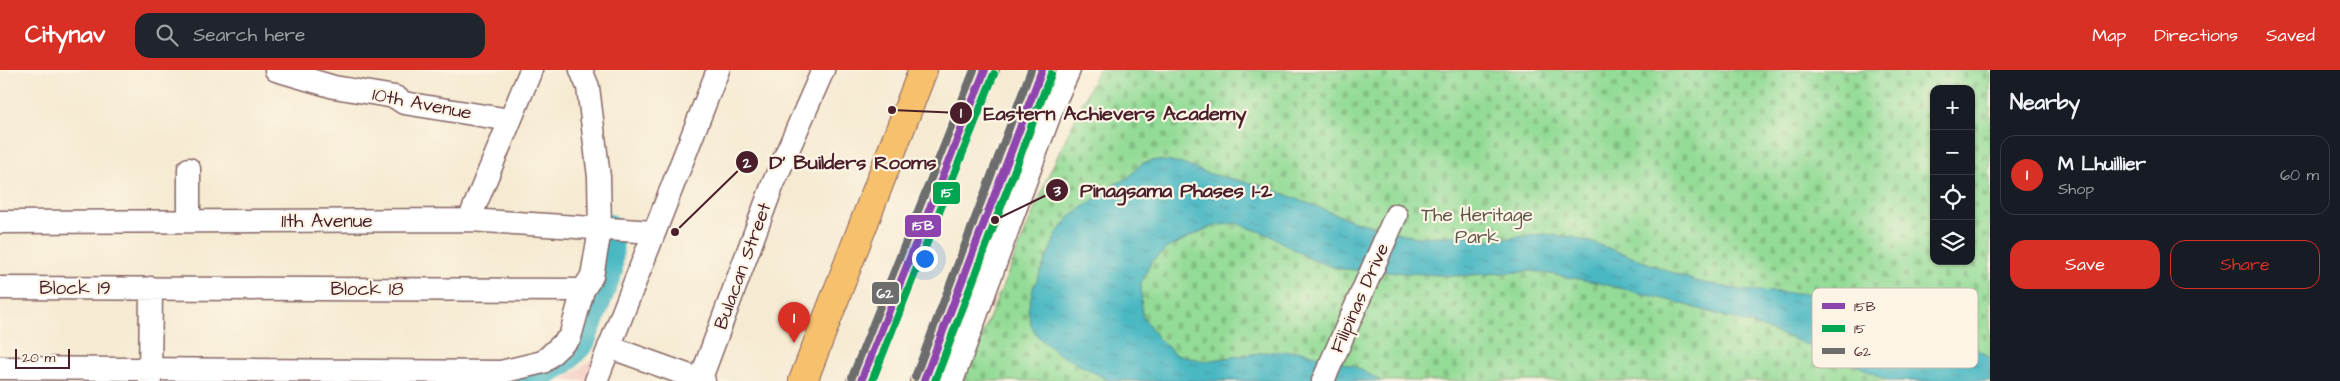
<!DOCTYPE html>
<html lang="en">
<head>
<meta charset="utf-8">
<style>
	body { margin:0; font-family:"Architects Daughter",sans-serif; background:#20242c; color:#f1f3f6 }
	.controls { position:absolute; right:15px; top:15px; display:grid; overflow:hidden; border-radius:10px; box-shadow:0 1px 4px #0004 }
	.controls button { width:45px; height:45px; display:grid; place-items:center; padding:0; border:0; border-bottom:1px solid #363941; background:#171b24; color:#f1f3f6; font:25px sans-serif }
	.scale { position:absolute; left:15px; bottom:12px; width:55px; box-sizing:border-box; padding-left:5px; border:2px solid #4a1f2b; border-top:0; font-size:14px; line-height:18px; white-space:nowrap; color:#4a1f2b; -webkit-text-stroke:4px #fcf5e5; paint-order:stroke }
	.you { position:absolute; left:924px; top:188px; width:18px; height:18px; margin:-12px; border:4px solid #fff; border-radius:50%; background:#1a73e8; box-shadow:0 0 0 8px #1a73e833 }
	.badge { display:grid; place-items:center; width:32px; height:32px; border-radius:50%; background:#d93025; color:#fff; font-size:16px; font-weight:700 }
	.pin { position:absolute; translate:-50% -41px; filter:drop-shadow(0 1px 2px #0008) }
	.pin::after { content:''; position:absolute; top:26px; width:18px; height:15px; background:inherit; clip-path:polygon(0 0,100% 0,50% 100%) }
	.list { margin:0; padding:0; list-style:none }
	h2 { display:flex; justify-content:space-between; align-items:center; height:65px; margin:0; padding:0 20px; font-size:21px }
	h2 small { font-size:16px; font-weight:400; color:#9ea1a6 }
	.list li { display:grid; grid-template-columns:32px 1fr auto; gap:15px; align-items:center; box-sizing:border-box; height:80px; margin:0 10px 10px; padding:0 10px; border:1px solid #363941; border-radius:15px }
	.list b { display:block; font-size:19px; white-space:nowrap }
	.list p { margin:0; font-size:16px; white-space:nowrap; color:#9ea1a6 }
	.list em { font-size:16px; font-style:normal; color:#9ea1a6 }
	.actions { display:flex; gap:10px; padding:15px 20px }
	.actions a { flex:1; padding:11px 0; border:1px solid #d93025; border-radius:15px; text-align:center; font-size:18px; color:#d93025 }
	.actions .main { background:#d93025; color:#fff }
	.icon { flex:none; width:28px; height:28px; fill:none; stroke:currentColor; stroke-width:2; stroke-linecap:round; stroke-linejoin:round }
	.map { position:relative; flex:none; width:1990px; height:311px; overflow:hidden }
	header { display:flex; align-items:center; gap:30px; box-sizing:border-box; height:70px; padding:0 25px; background:#d93025; color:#fff }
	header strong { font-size:24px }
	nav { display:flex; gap:28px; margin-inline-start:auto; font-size:18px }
	.search { width:350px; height:45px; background:#20242c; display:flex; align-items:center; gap:12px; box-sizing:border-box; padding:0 18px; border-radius:15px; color:#9ea1a6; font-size:19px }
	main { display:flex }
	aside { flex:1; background:#171b24 }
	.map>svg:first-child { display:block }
</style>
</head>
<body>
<header>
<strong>Citynav</strong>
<div class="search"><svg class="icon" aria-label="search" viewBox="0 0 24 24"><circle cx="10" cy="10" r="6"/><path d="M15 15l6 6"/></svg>Search here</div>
<nav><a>Map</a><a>Directions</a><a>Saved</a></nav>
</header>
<main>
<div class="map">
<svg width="1990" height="311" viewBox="0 0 1990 311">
	<defs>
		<pattern id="cemetery-stones" width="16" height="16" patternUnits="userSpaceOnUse" patternTransform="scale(1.25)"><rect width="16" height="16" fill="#93db96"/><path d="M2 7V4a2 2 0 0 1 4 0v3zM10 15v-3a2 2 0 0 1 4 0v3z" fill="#80bc81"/></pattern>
		<pattern id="water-ripples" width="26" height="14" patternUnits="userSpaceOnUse" patternTransform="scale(1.25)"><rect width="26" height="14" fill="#4ab8c3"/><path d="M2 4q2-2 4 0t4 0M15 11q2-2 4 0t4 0" fill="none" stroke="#40959f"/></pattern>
	</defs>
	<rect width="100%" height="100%" fill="#fcf5e5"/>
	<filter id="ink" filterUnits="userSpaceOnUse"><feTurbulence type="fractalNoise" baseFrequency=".02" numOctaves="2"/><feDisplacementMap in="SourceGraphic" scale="10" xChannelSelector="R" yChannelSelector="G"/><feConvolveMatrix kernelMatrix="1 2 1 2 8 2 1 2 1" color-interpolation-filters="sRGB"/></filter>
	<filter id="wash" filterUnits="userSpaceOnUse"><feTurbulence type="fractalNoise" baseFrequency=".0096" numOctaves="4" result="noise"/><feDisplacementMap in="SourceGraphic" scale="20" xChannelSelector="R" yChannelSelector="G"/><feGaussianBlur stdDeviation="1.12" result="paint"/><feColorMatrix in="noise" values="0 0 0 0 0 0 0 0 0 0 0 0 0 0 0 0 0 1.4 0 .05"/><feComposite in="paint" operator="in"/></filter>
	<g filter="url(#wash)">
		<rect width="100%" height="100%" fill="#f6ead2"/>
		<path fill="#f7d1c8" d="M601,283L589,311H562Z"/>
		<path fill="url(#cemetery-stones)" stroke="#6e7d60" fill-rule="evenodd" d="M1098,0H1990V311H963L1051,100ZM1934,19H1971V191H1934Z"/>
		<path fill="url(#water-ripples)" stroke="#4a6c77" d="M1156,90L1180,93L1210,104L1264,116L1351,150L1415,167L1468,165L1494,170L1542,164L1573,167L1603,176L1695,211L1739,220L1836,225L1877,234L1910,246L1967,273L1990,288V311H1888L1842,288L1755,255L1672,231L1595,212L1533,201L1456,206L1340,199L1312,190L1269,165L1236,153L1210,157L1167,178L1151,192L1141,214L1142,245L1157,267L1176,285L1205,291L1266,282L1301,281L1354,296L1381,311H1110L1057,283L1038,267L1031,255L1028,240L1033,219L1057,163L1070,147L1110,117L1129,107L1142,93Z"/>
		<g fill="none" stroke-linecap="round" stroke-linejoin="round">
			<path stroke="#4ab8c3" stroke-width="32" d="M523,311L561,290L580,270L607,200L608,160"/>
		</g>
	</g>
	<g filter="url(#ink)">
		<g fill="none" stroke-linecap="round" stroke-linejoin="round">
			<defs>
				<path id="minor" d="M276,0L334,17L395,27L404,33L510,50
					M189,99V151
					M469,150L531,0
					M0,152L469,150L654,162
					M0,218L583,220
					M609,277L704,311
					M0,298L501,302L543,292L570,267L583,220L592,206L600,160L599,107L588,17L581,0
					M150,311L151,218
					M596,311L718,0
					M700,311L773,114L823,0
					M952,311L1054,33L1069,0
					M1323,311L1396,145"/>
				<path id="major" d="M803,311L923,0
					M861,311L985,0
					M924,311L1042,0"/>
			</defs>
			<use href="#minor" stroke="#866665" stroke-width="25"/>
			<use href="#major" stroke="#866665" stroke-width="30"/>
			<use href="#minor" stroke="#fff" stroke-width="22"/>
			<use href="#major" stroke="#f7c06c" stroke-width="28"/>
			<defs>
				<path id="bus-1" d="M861,311L985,0
					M924,311L1042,0"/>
				<path id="bus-2" d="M872,311L994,4
					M935,311L1051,4"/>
				<path id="bus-3" d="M852,307L974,0
					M915,307L1031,0"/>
			</defs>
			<use href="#bus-1" stroke="#fcf5e5" stroke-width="11"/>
			<use href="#bus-2" stroke="#fcf5e5" stroke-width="11"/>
			<use href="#bus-3" stroke="#fcf5e5" stroke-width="11"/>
			<use href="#bus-1" stroke="#8e44ad" stroke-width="8"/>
			<use href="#bus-2" stroke="#00a651" stroke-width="8"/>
			<use href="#bus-3" stroke="#6d6d6d" stroke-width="8"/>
		</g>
	</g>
	<g text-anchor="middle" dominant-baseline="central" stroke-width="4.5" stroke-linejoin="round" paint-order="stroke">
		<g font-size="19" fill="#4a1f2b" stroke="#fcf5e5">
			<text transform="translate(422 34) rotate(11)">10th Avenue</text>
			<text x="327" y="151">11th Avenue</text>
			<text transform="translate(743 196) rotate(-70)">Bulacan Street</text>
			<text x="75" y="218">Block 19</text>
			<text x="367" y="219">Block 18</text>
			<text transform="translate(1360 228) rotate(-66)">Filipinas Drive</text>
		</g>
		<g font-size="19" fill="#60574b" stroke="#fcf5e5">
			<text x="1477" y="145">The Heritage<tspan x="1477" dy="22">Park</tspan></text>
		</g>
	</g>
	<rect x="1812" y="218" width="166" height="80" rx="8" fill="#fcf5e5" stroke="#c7b5ad" stroke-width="1"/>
	<rect x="1822" y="233" width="23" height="6" fill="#8e44ad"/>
	<rect x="1822" y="255" width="23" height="7" fill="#00a651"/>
	<rect x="1822" y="278" width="23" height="6" fill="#6d6d6d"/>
	<g font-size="14" fill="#4a1f2b">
		<text x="1854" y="241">15B</text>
		<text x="1854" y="263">15</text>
		<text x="1854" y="286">62</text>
	</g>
	<path fill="none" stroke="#4a1f2b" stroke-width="2" d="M892 40L961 43M675 162L747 92M995 150L1057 120"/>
	<g fill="#4a1f2b" stroke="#fcf5e5" stroke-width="2">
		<circle cx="892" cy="40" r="5"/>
		<circle cx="675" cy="162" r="5"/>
		<circle cx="995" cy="150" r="5"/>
		<circle cx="961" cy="43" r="12"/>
		<circle cx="747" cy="92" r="12"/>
		<circle cx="1057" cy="120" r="12"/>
	</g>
	<g font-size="15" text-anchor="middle" font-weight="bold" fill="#fff">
		<text x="961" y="48">1</text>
		<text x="747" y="98">2</text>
		<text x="1057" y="126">3</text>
	</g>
	<g font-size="20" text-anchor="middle" font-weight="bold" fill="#4a1f2b" stroke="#fcf5e5" stroke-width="4.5" stroke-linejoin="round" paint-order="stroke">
		<text x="1115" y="50">Eastern Achievers Academy</text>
		<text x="853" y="99">D' Builders Rooms</text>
		<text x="1176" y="127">Pinagsama Phases 1-2</text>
	</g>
	<g stroke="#fcf5e5" stroke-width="2">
		<rect x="932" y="111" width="29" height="24" rx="5" fill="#00a651"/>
		<rect x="904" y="144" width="38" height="24" rx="5" fill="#8e44ad"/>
		<rect x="871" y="211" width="29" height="24" rx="5" fill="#6d6d6d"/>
	</g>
	<g font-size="14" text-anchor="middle" font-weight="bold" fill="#fff">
		<text x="947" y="127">15</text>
		<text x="923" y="160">15B</text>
		<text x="885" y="228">62</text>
	</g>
</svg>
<div class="controls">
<button>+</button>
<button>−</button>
<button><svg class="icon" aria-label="locate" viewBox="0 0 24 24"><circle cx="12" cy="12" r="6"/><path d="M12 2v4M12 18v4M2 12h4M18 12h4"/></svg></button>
<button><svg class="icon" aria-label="layers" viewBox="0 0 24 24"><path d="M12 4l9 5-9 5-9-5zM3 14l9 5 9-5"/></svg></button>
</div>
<div class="scale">20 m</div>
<div class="you"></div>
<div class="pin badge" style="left:794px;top:273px">1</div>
</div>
<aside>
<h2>Nearby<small></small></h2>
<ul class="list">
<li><span class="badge">1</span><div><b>M Lhuillier</b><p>Shop</p></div><em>60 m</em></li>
</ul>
<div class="actions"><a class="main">Save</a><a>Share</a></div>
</aside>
</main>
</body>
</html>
